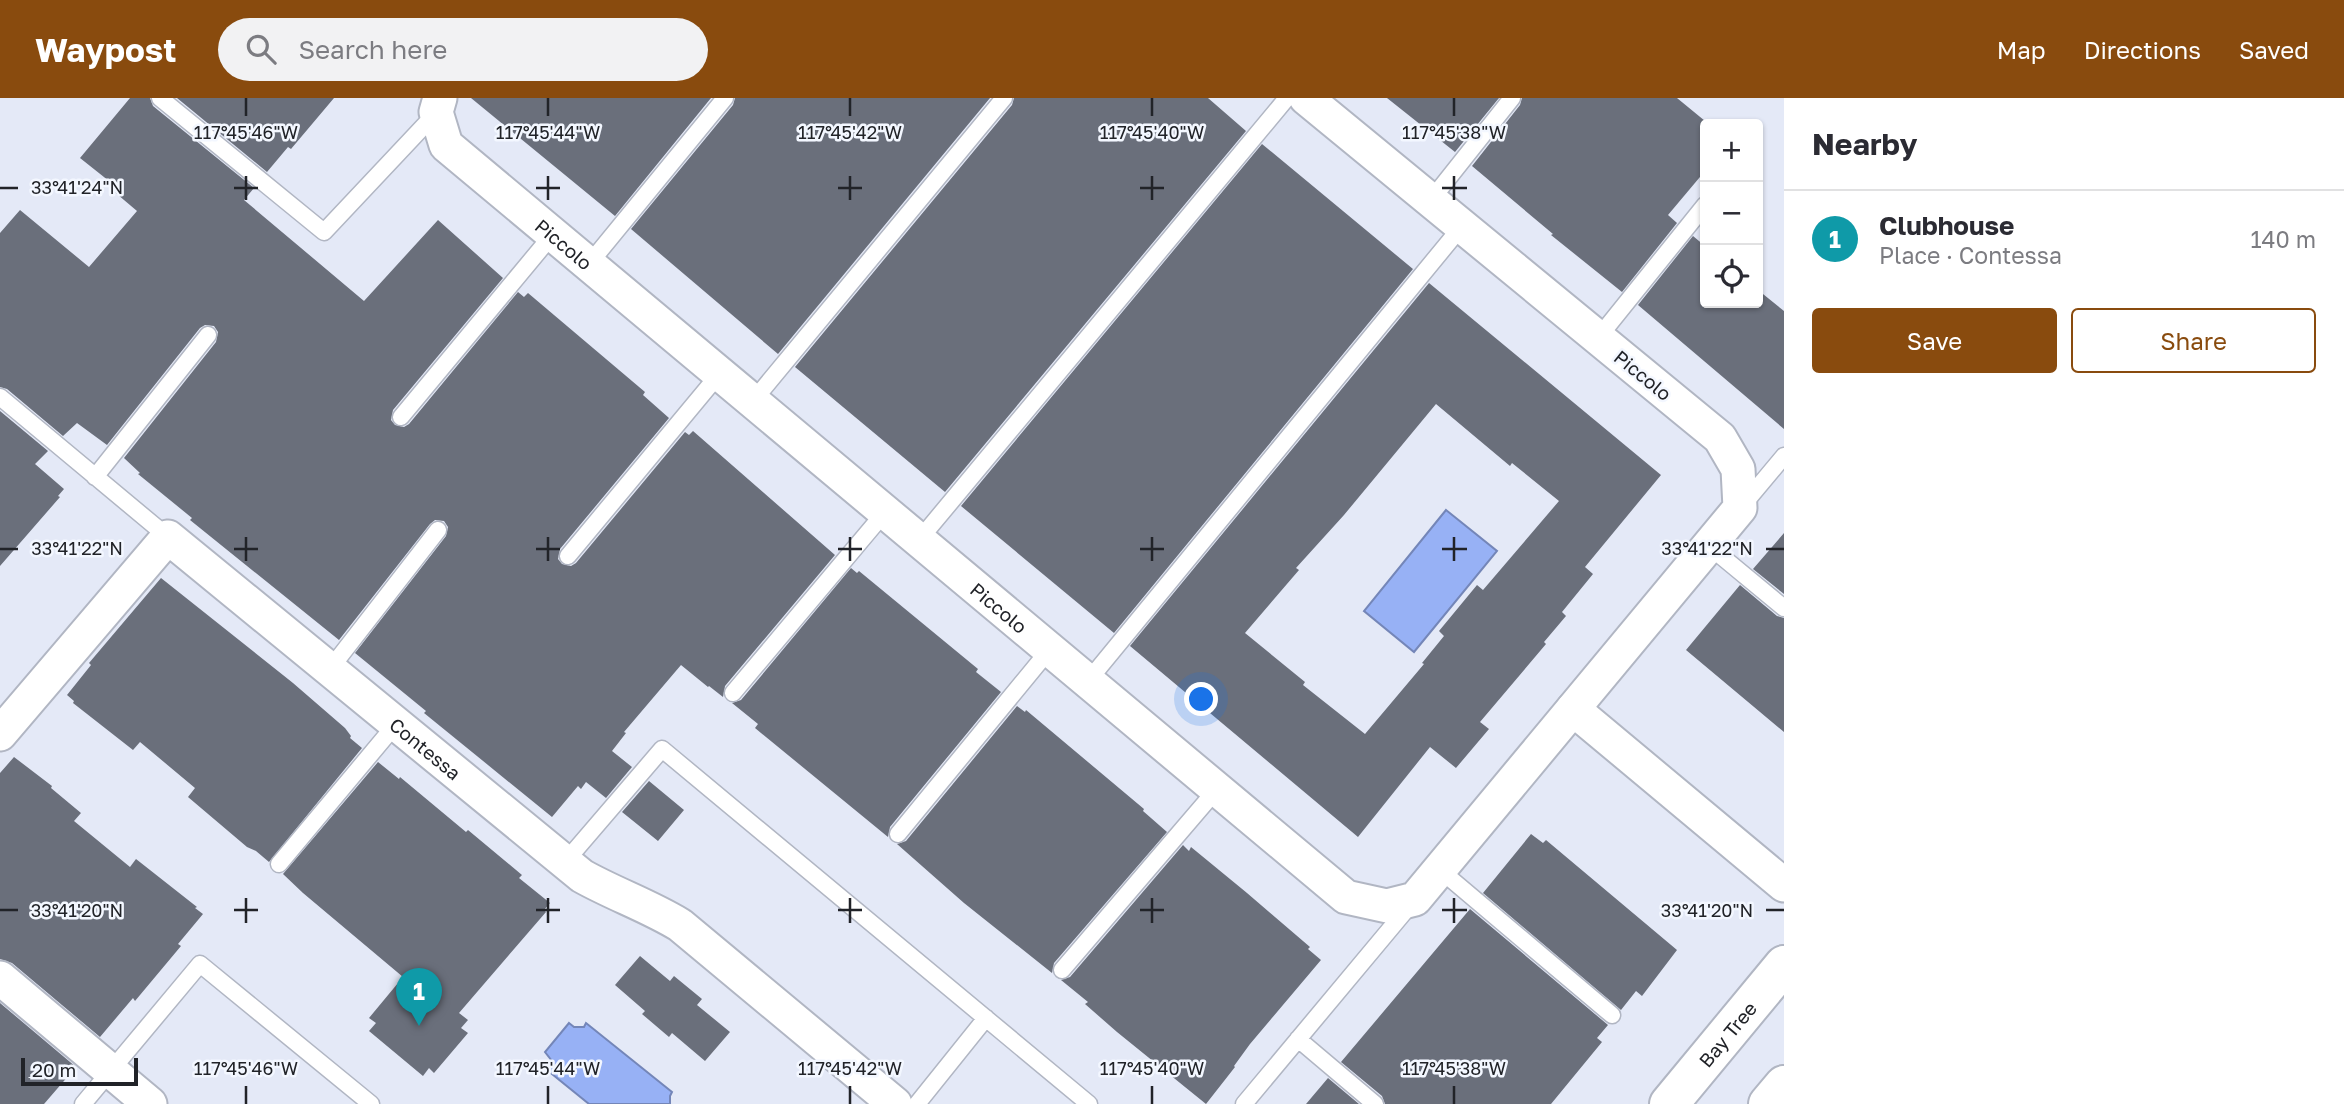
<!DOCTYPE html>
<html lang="en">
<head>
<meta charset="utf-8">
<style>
	body { margin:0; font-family:"Golos Text",sans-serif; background:#f2f2f3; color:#2b2b33 }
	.controls { position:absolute; right:21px; top:21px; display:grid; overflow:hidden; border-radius:7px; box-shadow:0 2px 5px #0004 }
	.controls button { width:63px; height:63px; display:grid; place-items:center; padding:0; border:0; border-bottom:2px solid #e1e1e2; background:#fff; color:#2b2b33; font:35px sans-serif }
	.scale { position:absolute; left:21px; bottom:18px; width:117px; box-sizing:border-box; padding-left:7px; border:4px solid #212328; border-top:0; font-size:19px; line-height:24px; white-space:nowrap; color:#212328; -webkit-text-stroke:5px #f3f7ff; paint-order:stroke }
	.you { position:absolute; left:1202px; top:602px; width:24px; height:24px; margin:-18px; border:5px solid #fff; border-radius:50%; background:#1a73e8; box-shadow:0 0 0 10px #1a73e833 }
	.badge { display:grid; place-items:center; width:46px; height:46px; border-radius:50%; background:#894b0e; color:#fff; font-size:23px; font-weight:700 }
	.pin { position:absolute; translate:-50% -58px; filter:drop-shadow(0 2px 4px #0008) }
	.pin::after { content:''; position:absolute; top:37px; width:24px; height:21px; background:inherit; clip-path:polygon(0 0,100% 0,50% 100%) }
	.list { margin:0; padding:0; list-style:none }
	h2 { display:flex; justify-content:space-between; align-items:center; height:91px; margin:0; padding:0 28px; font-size:30px }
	h2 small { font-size:23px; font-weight:400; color:#7c7c81 }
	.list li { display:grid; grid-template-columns:46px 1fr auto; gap:21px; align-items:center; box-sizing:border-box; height:98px; padding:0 28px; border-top:2px solid #e1e1e2 }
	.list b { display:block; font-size:26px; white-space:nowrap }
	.list p { margin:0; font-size:23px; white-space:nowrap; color:#7c7c81 }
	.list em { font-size:23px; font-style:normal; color:#7c7c81 }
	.actions { display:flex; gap:14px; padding:21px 28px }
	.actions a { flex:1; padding:16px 0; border:2px solid #894b0e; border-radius:7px; text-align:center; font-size:24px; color:#894b0e }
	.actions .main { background:#894b0e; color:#fff }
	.icon { flex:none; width:38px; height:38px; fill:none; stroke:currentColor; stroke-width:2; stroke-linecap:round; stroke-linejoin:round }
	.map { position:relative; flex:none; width:1784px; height:1006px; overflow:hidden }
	header { display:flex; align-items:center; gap:42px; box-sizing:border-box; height:98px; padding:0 35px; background:#894b0e; color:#fff }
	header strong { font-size:33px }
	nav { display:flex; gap:38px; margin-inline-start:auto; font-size:24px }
	.search { width:490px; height:63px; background:#f2f2f3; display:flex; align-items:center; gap:18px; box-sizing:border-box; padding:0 24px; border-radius:38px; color:#7c7c81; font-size:26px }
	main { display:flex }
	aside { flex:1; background:#fff }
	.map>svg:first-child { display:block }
</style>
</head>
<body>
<header>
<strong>Waypost</strong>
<div class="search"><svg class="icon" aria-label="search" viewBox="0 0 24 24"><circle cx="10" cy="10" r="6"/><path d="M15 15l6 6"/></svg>Search here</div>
<nav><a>Map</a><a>Directions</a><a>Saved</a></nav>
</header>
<main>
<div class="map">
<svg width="1784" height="1006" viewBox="0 0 1784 1006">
	<rect width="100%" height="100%" fill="#e4e9f7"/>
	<path fill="#97b1f5" stroke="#7486b8" stroke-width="2" d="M1446,412L1497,453L1414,554L1364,513Z
		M569,925L574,929H584L586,925L672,994L670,998V1006H589L547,972L552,963L545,954Z"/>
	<path fill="#6a6f7b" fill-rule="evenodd" d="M130,0H150L153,8L254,90L244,102L364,203L438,122L503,180L393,312L391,322L395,327L404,329L409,326L518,194L524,199L528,195L645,294L643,297L669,320L560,451L558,461L562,466L571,468L576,465L685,334L689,337L693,333L835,457L725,588L723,599L709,588L708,589L681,567L624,634L626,635L612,653L632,669L606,700L586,684L581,691L578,688L552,719L424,615L426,613L355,555L446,438L448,429L444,423L435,422L430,426L339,542L190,422L192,420L138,376L140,375L124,360L216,244L218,234L214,228L205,227L200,230L107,347L77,325L63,338L7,291L0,289V135L20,112L89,169L137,113L111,91L114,87L80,60Z
		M177,0H334L291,51L288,49L267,74Z
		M471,0H711L615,118Z
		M735,0H990L778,256L631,131L733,7Z
		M1014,0H1208L1246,33L945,394L795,269L1012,7Z
		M1387,0H1499L1455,54Z
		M1522,0H1677L1705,23V73L1668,117L1677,125L1622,194L1551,137L1553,136L1472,68L1520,7Z
		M1262,46L1413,171L1114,535L961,408Z
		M1693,138L1705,148V205H1758V192L1784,213V331L1638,207Z
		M1429,185L1661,377L1585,469L1593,476L1562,514L1566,518L1544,544L1546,546L1480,624L1489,631L1456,670L1430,649L1358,739L1130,548ZM1436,306L1510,368L1512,365L1559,403L1483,492L1477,487L1439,533L1444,538L1422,565L1424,566L1365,636L1303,587L1305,584L1245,535L1299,472L1296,470L1344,417Z
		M0,313L48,353L35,366L64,391L58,398L60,399L0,468Z
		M1784,435V496L1753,471Z
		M851,470L857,475L859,473L978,571L976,574L1001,594L890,729L888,739L755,630L758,626L732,605L741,602Z
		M161,480L293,585L345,630L351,638L350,640L362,650L269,764L256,753L247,749L188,699L195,690L140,644L133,652L73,605L74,603L67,597L91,567L89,565Z
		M1740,487L1777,518L1784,520V634L1686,552Z
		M1017,608L1025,614L1026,612L1144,711L1143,713L1167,734L1054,865L1052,875L964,805L897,746L906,743Z
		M14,659L52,688L51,690L81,715L74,723L130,769L136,761L197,809L195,810L203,816L178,846L181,848L135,903L133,900L100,939L12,865L0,861V675Z
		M378,664L399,681L400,679L466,734L468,732L522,777L519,780L550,805L544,812L546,814L459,915L468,922L461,930L468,935L434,975L429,970L423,978L369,933L376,925L369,920L403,879L303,795L283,776Z
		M649,683L684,712L658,743L622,714Z
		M1531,736L1543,745L1546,742L1677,852L1642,898L1636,893L1621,912L1483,795Z
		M1183,747L1189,753L1191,749L1247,795L1310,849L1308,851L1321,862L1250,946L1234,968L1235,969L1206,1006L1117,934L1085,906L1088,904L1061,882L1070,879Z
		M1470,811L1608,927L1597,940L1602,944L1551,1006H1385L1382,998L1341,964Z
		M640,858L670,883L674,878L702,901L697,907L730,934L705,963L672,935L669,939L642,916L645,913L615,887Z
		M0,905L76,969L44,1006H0Z
		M1328,980L1359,1006H1306Z"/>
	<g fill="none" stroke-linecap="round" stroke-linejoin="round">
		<defs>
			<path id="lane" d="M160,0L324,134L436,15
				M1431,102L1512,0
				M589,166L725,0
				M1598,240L1705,107
				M0,299L168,439
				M753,303L1004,0
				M401,319L553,136
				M95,379L208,237
				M1743,407L1784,358
				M919,442L1287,0
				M1709,448L1784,510
				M568,458L720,275
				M330,571L438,432
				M1088,583L1462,128
				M733,595L885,414
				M898,736L1050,551
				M565,764L662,651L1089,1006
				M279,766L396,626
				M1439,771L1612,917
				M1062,872L1217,691
				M1298,941L1375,1006
				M83,1006L200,866L371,1006
				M917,1006L986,920
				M1244,1006L1411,806"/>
			<g id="street">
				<path id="s1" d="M440,0L436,14L446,47L1346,799L1387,808L1415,801L1740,410L1738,371L1720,340L1306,0"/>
				<path d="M1573,611L1784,787"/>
				<path id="s2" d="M0,636L168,439L582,778C614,796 649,808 680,827L895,1006"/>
				<path d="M0,880L150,1006"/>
			</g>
			<g id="secondary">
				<path id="s3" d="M1669,1006L1784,867"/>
				<path d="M1768,1006L1784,987"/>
			</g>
		</defs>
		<use href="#lane" stroke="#b1b6c3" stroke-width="19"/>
		<use href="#street" stroke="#b1b6c3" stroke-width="37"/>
		<use href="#secondary" stroke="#b1b6c3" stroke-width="42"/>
		<use href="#lane" stroke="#fff" stroke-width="16"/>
		<use href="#street" stroke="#fff" stroke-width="33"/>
		<use href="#secondary" stroke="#fff" stroke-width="38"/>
	</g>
	<path fill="none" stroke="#212328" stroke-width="2.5" d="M246,0V18M548,0V18M850,0V18M1152,0V18M1454,0V18M246,78V102M548,78V102M850,78V102M1152,78V102M1454,78V102M0,90H18M234,90H258M536,90H560M838,90H862M1140,90H1164M1442,90H1467M246,439V463M548,439V463M850,439V463M1152,439V463M1454,439V463M0,451H18M234,451H258M536,451H560M838,451H862M1140,451H1164M1442,451H1467M1766,451H1784M246,800V825M548,800V825M850,800V825M1152,800V825M1454,800V825M0,812H18M234,812H258M536,812H560M838,812H862M1140,812H1164M1442,812H1467M1766,812H1784M246,988V1006M548,988V1006M850,988V1006M1152,988V1006M1454,988V1006"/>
	<g text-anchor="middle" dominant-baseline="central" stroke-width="5" stroke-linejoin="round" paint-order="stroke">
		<g font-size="19" fill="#212328" stroke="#f3f7ff">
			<text stroke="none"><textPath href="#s1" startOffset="203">Piccolo</textPath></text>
			<text transform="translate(1643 277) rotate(39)">Piccolo</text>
			<text stroke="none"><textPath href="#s1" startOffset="770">Piccolo</textPath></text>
			<text stroke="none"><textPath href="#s2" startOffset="592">Contessa</textPath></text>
			<text stroke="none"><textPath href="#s3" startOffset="91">Bay Tree</textPath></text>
		</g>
	</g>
	<g font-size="18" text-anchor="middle" fill="#212328" stroke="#f3f7ff" stroke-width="5" stroke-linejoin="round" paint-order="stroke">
		<text x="246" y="41">117°45'46"W</text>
		<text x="548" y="41">117°45'44"W</text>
		<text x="850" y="41">117°45'42"W</text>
		<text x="1152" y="41">117°45'40"W</text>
		<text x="1454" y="41">117°45'38"W</text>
		<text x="77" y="96">33°41'24"N</text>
		<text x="77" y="457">33°41'22"N</text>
		<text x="1707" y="457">33°41'22"N</text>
		<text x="77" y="819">33°41'20"N</text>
		<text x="1707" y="819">33°41'20"N</text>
		<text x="246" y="977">117°45'46"W</text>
		<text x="548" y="977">117°45'44"W</text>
		<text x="850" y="977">117°45'42"W</text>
		<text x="1152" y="977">117°45'40"W</text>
		<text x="1454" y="977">117°45'38"W</text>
	</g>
</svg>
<div class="controls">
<button>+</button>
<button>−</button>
<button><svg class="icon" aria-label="locate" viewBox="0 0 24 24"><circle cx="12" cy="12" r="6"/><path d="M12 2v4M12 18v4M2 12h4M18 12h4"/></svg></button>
</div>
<div class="scale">20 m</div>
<div class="you"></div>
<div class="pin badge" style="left:419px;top:928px;background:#0f9aa8">1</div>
</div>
<aside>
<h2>Nearby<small></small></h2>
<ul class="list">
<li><span class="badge" style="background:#0f9aa8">1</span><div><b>Clubhouse</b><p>Place · Contessa</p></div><em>140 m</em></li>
</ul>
<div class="actions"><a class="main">Save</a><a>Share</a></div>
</aside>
</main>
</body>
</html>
